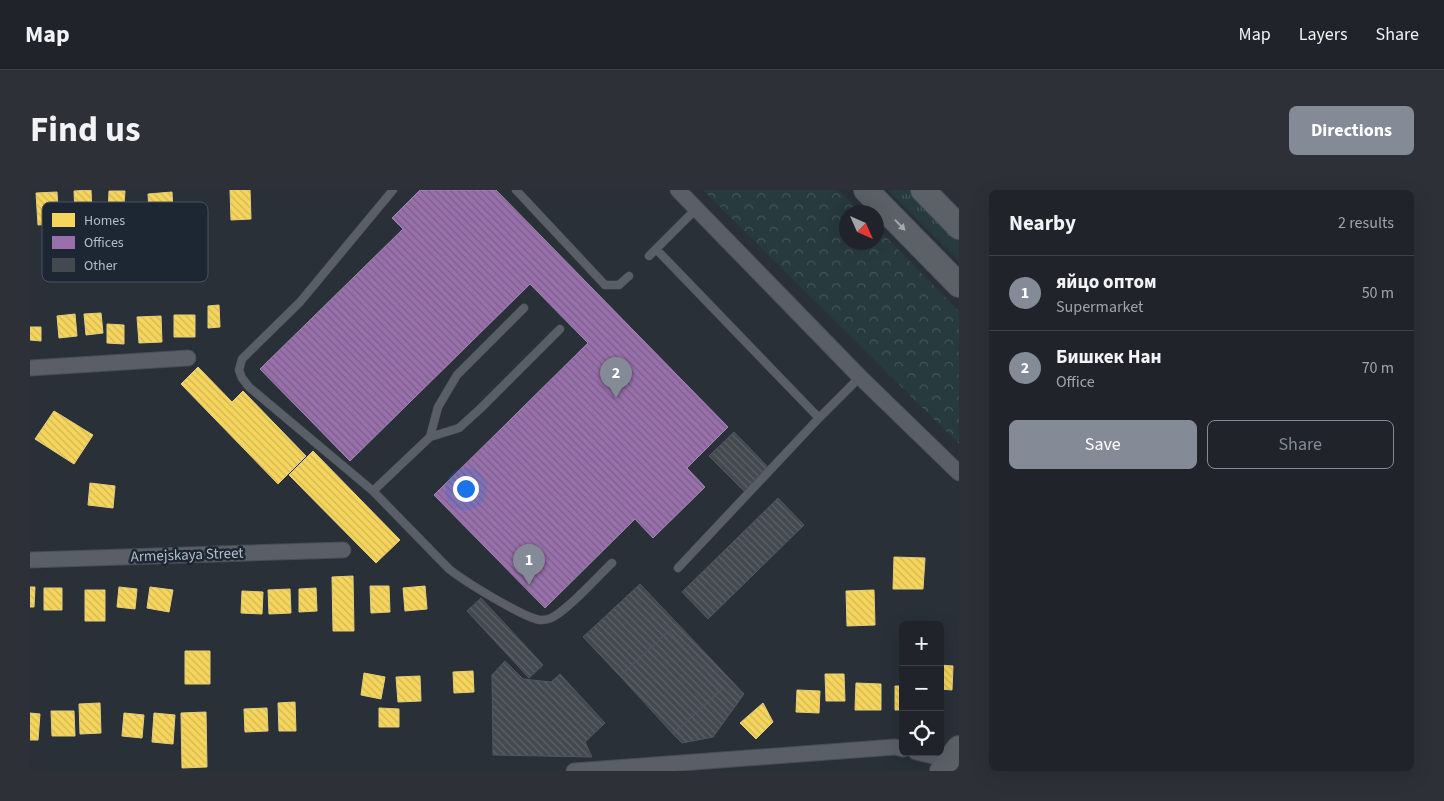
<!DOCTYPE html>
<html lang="en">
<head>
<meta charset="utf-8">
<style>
	body { margin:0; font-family:"Source Sans 3",sans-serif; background:#2d3036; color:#f1f3f6 }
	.controls { position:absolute; right:15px; bottom:15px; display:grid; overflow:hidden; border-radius:8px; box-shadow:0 5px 20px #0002 }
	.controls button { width:45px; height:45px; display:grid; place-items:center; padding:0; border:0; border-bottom:1px solid #3d4147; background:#20242a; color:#f1f3f6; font:25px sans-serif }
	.compass { position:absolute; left:809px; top:15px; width:45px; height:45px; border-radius:50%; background:#20242a; box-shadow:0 5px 20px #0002; rotate:135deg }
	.you { position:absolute; left:435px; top:298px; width:18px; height:18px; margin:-12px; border:4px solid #fff; border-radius:50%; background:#1a73e8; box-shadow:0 0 0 8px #1a73e833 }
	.badge { display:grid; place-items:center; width:32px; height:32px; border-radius:50%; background:#848b96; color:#fff; font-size:16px; font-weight:700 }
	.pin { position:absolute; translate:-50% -41px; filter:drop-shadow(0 1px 2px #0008) }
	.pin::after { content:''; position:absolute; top:26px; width:18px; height:15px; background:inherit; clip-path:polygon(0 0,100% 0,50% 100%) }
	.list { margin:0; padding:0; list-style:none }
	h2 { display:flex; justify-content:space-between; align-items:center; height:65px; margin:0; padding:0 20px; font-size:21px }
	h2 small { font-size:16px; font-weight:400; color:#a2a4a8 }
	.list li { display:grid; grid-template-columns:32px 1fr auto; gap:15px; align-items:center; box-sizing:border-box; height:75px; padding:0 20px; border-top:1px solid #3d4147 }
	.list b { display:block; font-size:19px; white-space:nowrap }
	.list p { margin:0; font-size:16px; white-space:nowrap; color:#a2a4a8 }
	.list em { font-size:16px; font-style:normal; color:#a2a4a8 }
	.actions { display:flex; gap:10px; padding:15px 20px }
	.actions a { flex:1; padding:11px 0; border:1px solid #848b96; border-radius:8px; text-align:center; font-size:18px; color:#848b96 }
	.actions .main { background:#848b96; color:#fff }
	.icon { flex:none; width:28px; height:28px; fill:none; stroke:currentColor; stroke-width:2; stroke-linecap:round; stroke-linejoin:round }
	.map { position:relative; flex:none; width:929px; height:581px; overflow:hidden; border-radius:8px }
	header { display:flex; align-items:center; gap:30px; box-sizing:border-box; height:70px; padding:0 25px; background:#20242a; border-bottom:1px solid #3d4147 }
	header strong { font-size:24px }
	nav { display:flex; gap:28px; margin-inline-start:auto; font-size:18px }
	.intro { display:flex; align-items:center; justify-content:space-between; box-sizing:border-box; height:120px; padding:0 30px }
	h1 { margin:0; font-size:35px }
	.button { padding:12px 22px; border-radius:8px; background:#848b96; color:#fff; font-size:18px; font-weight:700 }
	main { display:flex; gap:30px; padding:0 30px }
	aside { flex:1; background:#20242a; border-radius:8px; box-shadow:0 5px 20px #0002 }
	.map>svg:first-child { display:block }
</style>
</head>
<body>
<header>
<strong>Map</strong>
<nav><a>Map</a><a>Layers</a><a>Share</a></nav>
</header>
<div class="intro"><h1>Find us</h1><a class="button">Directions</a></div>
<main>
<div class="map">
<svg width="929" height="581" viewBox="0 0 929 581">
	<defs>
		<pattern id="grass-tufts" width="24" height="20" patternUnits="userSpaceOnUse" patternTransform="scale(1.25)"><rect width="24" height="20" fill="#273a3e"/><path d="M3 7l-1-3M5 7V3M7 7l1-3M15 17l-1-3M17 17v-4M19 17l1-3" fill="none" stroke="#445559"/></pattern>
		<pattern id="forest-crowns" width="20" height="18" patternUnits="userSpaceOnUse" patternTransform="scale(1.25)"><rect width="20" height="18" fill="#273a3e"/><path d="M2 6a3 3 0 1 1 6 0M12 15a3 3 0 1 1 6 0" fill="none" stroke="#445559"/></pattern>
		<pattern id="homes-back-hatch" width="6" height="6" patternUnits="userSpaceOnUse" patternTransform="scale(1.25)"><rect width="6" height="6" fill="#f6d55c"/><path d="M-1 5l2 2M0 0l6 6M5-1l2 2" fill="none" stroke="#d0b656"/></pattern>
		<pattern id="offices-back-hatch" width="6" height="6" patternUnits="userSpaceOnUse" patternTransform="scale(1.25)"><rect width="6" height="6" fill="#9970ab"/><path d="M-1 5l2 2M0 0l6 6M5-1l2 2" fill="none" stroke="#7b5f8a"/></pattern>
		<pattern id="building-back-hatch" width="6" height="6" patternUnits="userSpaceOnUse" patternTransform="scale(1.25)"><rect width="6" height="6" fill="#444950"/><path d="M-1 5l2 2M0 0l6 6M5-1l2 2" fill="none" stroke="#5d6168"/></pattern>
	</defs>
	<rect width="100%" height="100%" fill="#2a3038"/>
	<path fill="url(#grass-tufts)" d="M858,0H880L929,49V71Z"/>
	<path fill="url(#forest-crowns)" d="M673,0H808L831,22H816V52H846L847,38L929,121V254Z"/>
	<path fill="url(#homes-back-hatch)" stroke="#e2ce7d" d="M61,0L62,21L45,22L44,1Z
		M200,0H220L221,29L201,30Z
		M79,1H95L93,27L78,26Z
		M27,2L29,33L8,35L6,3Z
		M142,2L143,21L119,22L118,4Z
		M189,115L190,137L178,138V116Z
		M71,123L73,143L56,145L54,124Z
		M45,124L47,146L29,148L27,126Z
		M144,125H165V147H144Z
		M131,126L132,152L109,153L107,127Z
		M77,134L94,135V154L77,153Z
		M0,137H11V151L0,150Z
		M168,177L202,212L213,201L276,266L248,294L151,194Z
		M24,221L63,245L44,274L5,249Z
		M283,261L370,350L346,373L259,285Z
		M60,293L85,296L83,318L58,315Z
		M864,367L895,368L893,399H863Z
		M323,386L324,441H303L302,387Z
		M340,396H359L360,422L341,423Z
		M395,396L397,419L375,421L373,398Z
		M0,397H5L4,417H0Z
		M89,397L107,399L105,419L87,417Z
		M120,397L143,400L139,422L117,418Z
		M14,398H32V420H14Z
		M286,398L287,421L269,422V399Z
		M260,399L261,423L239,424L238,400Z
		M55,400H75V431H55Z
		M844,400L845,435L817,436L816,401Z
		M212,401L233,402L232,424L211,423Z
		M910,442H913V468H910Z
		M155,461H180V494H155Z
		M910,475L923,476L922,500L910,499Z
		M443,481L444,502L424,503L423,482Z
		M334,483L355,487L351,509L331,505Z
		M795,484H814L815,511H796Z
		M390,486L391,511L368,512L366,487Z
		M826,493L851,494V520H825Z
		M865,496H873V520H865Z
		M767,500L790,501L789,523L766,522Z
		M265,512L266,541H249L248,513Z
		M70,513L71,543L50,544L49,514Z
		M733,513L743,532L726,549L710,533Z
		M237,518L238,541L215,542L214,519Z
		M349,518L369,519V537H349Z
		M21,521H44L45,546H22Z
		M176,522L177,577L152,578L151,523Z
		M0,523L10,524L8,550H0Z
		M94,523L114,525L112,548L92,546Z
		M124,523L145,525L143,554L122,552Z"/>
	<path fill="url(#offices-back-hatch)" stroke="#a187b4" d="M390,0H466L698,237L657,278L675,297L623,348L605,329L515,418L404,305L558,153L500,94L320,271L230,179L373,39L362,28Z"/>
	<path fill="url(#building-back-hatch)" stroke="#52575f" d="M704,242L739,278L715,302L679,266Z
		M748,308L774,335L678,429L652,402Z
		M610,394L714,504L683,547L652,553L643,544L692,499L639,441L590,486L553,447Z
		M451,408L513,475L499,488L437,421Z
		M639,441L692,499L643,544L590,486Z
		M475,471L493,489L521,492L530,484L575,533L555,552L562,567L463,565L462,485Z"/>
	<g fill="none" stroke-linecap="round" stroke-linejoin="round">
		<defs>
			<path id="service" d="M363,0L270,112L212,169L209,180L212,188L219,197L343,301L419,379C434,391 492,427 510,430C513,430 519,429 521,428C537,421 568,386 582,373
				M486,0L575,95H589L599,86
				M666,19L626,59L789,228L830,187
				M619,66L626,59
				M400,247L408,217L427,185L494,118
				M343,301L400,247L429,238L451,218L530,139
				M648,378L789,228"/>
			<path id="minor" d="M648,0L830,187L929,283
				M0,178L158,168
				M0,370L313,360
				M886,562L920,570
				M544,581L865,557L873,559"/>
			<path id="primary" d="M836,0L929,95
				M893,0L929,37
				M912,581L929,558"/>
		</defs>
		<use href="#service" stroke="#484c53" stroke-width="9"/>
		<use href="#minor" stroke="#484c53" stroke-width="17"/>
		<use href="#primary" stroke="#484c55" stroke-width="26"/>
		<use href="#service" stroke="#5a5e66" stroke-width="8"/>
		<use href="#minor" stroke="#5a5e66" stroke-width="15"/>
		<use href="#primary" stroke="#5c6168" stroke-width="24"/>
	</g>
	<defs><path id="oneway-solid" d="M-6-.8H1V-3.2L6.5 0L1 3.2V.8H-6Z" transform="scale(1.25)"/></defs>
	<use fill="#a2aab6" href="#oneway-solid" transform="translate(870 35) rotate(46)"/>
	<g text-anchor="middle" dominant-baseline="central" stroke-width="5" stroke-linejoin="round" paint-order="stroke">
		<g font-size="15" fill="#b4bcc9" stroke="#1d2633">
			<text transform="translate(157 365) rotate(-2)">Armejskaya Street</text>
		</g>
	</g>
	<rect x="12" y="12" width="166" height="80" rx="8" fill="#1d2633" stroke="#4a5360" stroke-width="1"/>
	<rect x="22" y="23" width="23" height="14" fill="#f6d55c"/>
	<rect x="22" y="46" width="23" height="13" fill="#9970ab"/>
	<rect x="22" y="68" width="23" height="14" fill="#444950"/>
	<g font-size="14" fill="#b4bcc9">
		<text x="54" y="35">Homes</text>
		<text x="54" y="57">Offices</text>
		<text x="54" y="80">Other</text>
	</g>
</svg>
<div class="controls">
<button>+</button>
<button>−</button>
<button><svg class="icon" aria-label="locate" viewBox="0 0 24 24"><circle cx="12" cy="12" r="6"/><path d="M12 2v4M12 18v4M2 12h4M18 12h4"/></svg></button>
</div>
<svg class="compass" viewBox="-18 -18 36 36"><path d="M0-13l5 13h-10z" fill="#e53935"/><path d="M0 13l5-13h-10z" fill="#a2a4a8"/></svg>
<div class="you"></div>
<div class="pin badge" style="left:499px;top:395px">1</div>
<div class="pin badge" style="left:586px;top:208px">2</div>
</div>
<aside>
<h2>Nearby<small>2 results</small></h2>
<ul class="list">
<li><span class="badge">1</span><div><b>яйцо оптом</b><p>Supermarket</p></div><em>50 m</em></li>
<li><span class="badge">2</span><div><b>Бишкек Нан</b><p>Office</p></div><em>70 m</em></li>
</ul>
<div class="actions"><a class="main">Save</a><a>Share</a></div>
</aside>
</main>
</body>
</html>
